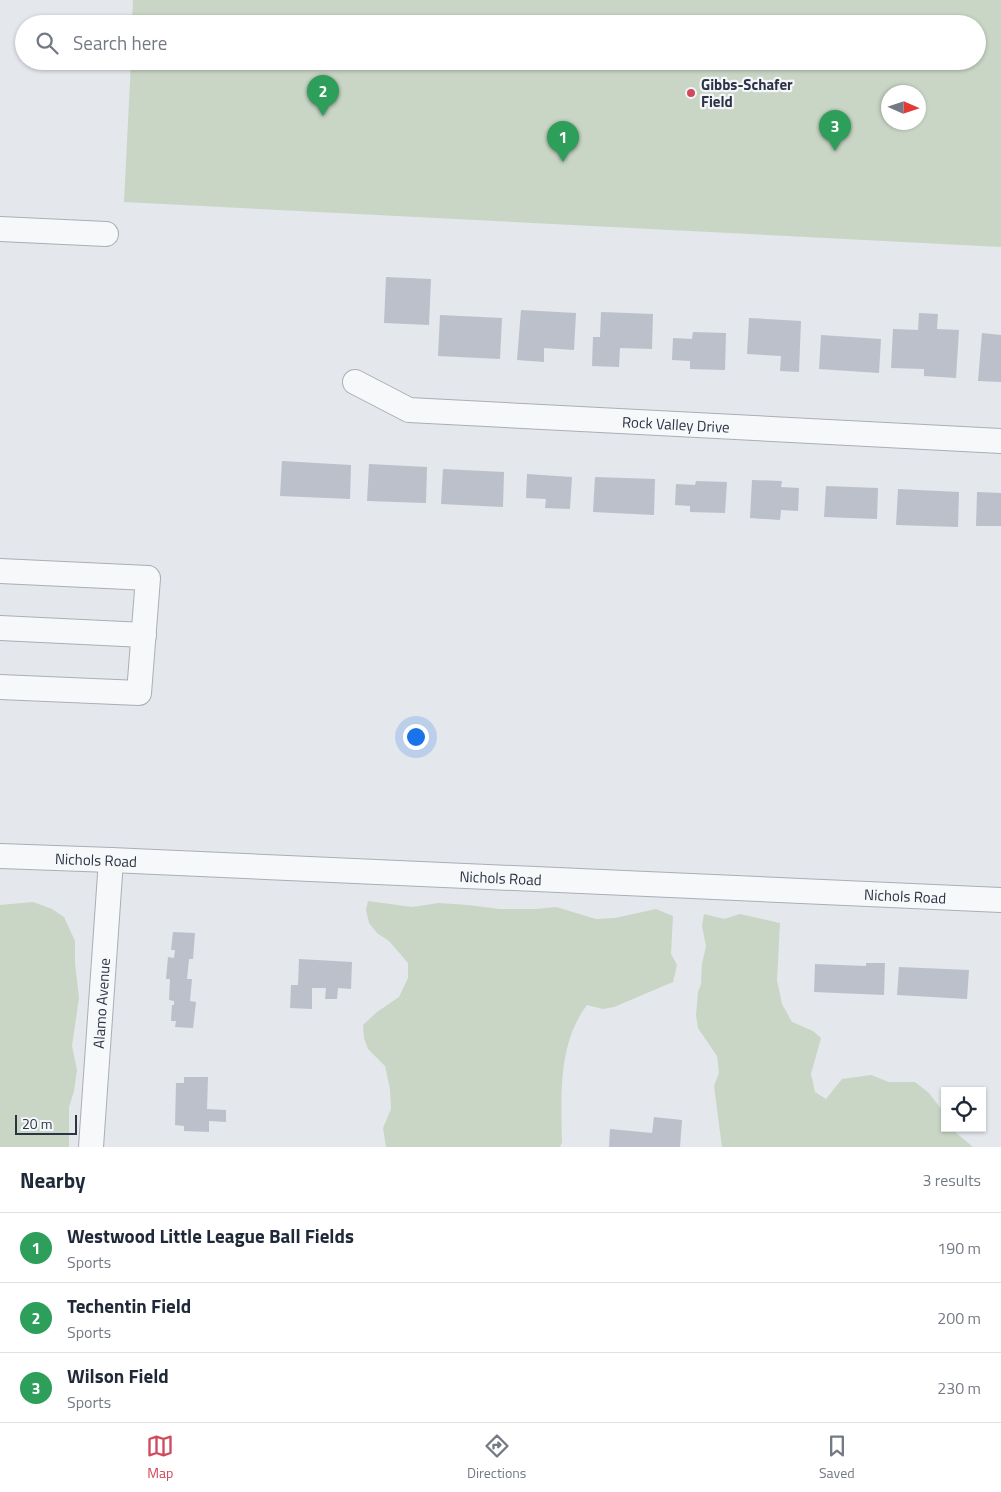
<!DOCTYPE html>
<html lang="en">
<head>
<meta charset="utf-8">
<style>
	body { margin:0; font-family:"Titillium Web",sans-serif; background:#f2f2f3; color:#1f2937 }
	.controls { position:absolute; right:15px; bottom:15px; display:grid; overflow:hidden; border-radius:0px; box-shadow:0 1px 4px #0004 }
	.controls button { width:45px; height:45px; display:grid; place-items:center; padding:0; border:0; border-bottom:1px solid #e0e1e3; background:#fff; color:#1f2937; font:25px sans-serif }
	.compass { position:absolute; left:881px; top:85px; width:45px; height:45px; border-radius:50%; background:#fff; box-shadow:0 1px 4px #0004; rotate:93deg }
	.scale { position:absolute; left:15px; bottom:12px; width:62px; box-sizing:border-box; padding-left:5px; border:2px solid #2b3445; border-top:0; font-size:14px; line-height:18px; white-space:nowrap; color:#2b3445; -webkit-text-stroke:4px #f4f6f9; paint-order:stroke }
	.you { position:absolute; left:415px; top:736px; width:18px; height:18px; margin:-12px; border:4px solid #fff; border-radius:50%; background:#1a73e8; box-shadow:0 0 0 8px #1a73e833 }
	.badge { display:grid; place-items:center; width:32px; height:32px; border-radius:50%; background:#d1495b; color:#fff; font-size:16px; font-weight:700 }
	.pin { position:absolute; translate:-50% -41px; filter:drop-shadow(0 1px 2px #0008) }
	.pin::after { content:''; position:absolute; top:26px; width:18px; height:15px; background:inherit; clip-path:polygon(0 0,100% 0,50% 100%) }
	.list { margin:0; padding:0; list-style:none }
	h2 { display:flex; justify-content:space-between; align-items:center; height:65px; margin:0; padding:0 20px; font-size:21px }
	h2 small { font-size:16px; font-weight:400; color:#747a83 }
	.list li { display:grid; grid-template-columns:32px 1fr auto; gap:15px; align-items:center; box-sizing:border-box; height:70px; padding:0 20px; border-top:1px solid #e0e1e3 }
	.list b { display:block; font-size:19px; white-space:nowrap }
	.list p { margin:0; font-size:16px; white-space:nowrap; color:#747a83 }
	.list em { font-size:16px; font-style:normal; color:#747a83 }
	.icon { flex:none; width:28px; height:28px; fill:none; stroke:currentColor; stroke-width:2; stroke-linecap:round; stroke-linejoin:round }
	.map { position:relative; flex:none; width:1001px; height:1147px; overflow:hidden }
	.search { position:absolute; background:#fff; box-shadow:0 1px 4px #0004; left:15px; right:15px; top:15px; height:55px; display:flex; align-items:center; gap:12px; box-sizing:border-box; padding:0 18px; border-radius:28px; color:#747a83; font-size:19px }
	.sheet { height:275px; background:#fff }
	nav { display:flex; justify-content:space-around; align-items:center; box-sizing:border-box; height:70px; border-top:1px solid #e0e1e3; background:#fff; font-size:14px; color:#747a83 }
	nav a { display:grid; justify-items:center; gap:2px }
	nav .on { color:#d1495b }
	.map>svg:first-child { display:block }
</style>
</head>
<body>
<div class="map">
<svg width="1001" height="1147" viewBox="0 0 1001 1147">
	<rect width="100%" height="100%" fill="#e4e7ec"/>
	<path fill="#c9d6c5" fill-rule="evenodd" d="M133,0H1001V247L124,202L131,61H977V24H132ZM888,92H918V122H888Z
		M368,901L412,907L439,903L468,905L499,909H536L556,907L596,919L615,918L656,909L673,916L671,954L677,965L673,982L614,1007L603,1009L587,1005C558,1043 561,1096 562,1142L560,1147H386L383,1128L391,1109L390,1089L385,1066L368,1049L364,1038L363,1025L377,1012L399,997L408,978V963L389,941L377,933L369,923L366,910Z
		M33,902L52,909L64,917L75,941V963L79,998L72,1046L77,1070L74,1091L69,1107V1147H0V905Z
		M704,914L724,919L740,914L780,923L777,980L782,1004L792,1022L813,1031L821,1038L811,1074L815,1092L826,1099L842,1079L871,1075L889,1082H915L929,1093L945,1114V1128H953L955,1132L973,1147H722L714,1086L719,1073L717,1056L698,1028L696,1015L698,992L701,984L702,964L706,946L702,926Z"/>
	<path fill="#bbc0ca" d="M386,277L431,279L429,325L384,323Z
		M521,310L576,313L574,350L544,348V362L517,360Z
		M601,312L653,314L652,349L620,348L619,367L592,366L593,337H600Z
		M919,313L938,314L937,329L959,330L956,378L924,376V369L891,368L893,329L918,330Z
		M440,315L502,318L500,359L438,356Z
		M749,318L801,321L799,372L780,371L781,356L747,354Z
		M693,332L726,333L725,370L690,369V361L672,360L673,338L692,339Z
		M982,333L1001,335V382L978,381Z
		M821,335L881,339L879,373L819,369Z
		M282,461L351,465L350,499L280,496Z
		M369,464L427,467L426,503L367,501Z
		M443,469L504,472L503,507L441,504Z
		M527,474L572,477L570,509L545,508L546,499L526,498Z
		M595,477L655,479L654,515L593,512Z
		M752,480L782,481L781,487L799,488L798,511L781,510L780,520L750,518Z
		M696,481L727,482L725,513L690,512V506L675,505L676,484L695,485Z
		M826,486L878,488L877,519L824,517Z
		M898,489L959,492L958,527L896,525Z
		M977,492L1001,493V526H976Z
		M173,932L195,933L193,959H189L187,979H192L190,1001L196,1002L193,1028L175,1027L176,1021H171L172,1005H174V1001L169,1000L170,979H166L168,957L174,958L175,950H171Z
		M299,959L352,962L351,989L338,988L337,999H325L326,988H312V1009L290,1008L291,985H298Z
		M866,963H885L884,995L814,992L815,964L866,966Z
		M899,967L969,970L967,999L897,995Z
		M184,1077H208L207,1109L226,1110V1122L209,1121V1132L184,1131V1126L175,1125L176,1083H184Z
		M654,1117L682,1120L680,1147H609L610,1129L652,1133Z"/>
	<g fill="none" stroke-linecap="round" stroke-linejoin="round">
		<defs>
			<g id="minor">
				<path d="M0,229L106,234"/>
				<path id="s1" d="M355,382L409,410L1001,441"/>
				<path d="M0,571L148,578L139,693L0,687"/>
				<path d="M0,628L144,635"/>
				<path id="s2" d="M0,856L111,860L1001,900"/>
				<path id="s3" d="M91,1147L111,860"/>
			</g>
		</defs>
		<use href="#minor" stroke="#a9aeb7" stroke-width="26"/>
		<use href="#minor" stroke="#f7f8fa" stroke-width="24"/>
	</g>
	<circle fill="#d1495b" stroke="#f4f6f9" stroke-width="2" cx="691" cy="93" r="5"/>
	<g text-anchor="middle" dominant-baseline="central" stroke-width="4.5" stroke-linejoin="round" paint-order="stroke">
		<g font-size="15" font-weight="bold" fill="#2b3445" stroke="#f4f6f9" text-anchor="start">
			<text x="701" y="84">Gibbs-Schafer<tspan x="701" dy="17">Field</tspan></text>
		</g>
		<g font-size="15" fill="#2b3445" stroke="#f4f6f9">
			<text stroke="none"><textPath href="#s1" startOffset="328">Rock Valley Drive</textPath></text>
			<text stroke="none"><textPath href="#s2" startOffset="96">Nichols Road</textPath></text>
			<text stroke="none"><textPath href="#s2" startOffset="501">Nichols Road</textPath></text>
			<text stroke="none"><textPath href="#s2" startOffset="906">Nichols Road</textPath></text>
			<text stroke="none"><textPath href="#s3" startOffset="144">Alamo Avenue</textPath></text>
		</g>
	</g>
</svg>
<div class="controls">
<button><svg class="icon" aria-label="locate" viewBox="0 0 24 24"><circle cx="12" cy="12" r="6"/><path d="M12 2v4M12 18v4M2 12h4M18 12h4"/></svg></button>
</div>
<svg class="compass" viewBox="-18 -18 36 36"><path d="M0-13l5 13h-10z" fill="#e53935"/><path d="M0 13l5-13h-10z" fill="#747a83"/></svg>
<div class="scale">20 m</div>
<div class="you"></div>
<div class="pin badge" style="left:563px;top:162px;background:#2e9e5b">1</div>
<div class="pin badge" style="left:323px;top:116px;background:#2e9e5b">2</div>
<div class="pin badge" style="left:835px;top:151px;background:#2e9e5b">3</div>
<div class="search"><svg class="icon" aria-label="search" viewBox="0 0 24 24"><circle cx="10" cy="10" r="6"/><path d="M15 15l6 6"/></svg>Search here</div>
</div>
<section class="sheet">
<h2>Nearby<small>3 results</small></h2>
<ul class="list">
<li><span class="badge" style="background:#2e9e5b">1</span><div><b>Westwood Little League Ball Fields</b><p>Sports</p></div><em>190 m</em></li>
<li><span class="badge" style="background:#2e9e5b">2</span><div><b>Techentin Field</b><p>Sports</p></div><em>200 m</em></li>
<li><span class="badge" style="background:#2e9e5b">3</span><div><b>Wilson Field</b><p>Sports</p></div><em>230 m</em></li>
</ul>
</section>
<nav>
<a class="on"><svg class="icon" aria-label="map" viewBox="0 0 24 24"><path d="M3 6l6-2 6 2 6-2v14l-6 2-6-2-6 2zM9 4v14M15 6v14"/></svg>Map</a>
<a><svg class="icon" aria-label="directions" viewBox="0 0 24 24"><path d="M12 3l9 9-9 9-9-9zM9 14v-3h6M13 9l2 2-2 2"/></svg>Directions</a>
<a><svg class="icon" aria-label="saved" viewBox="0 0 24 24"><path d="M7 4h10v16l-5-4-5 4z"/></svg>Saved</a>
</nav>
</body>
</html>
